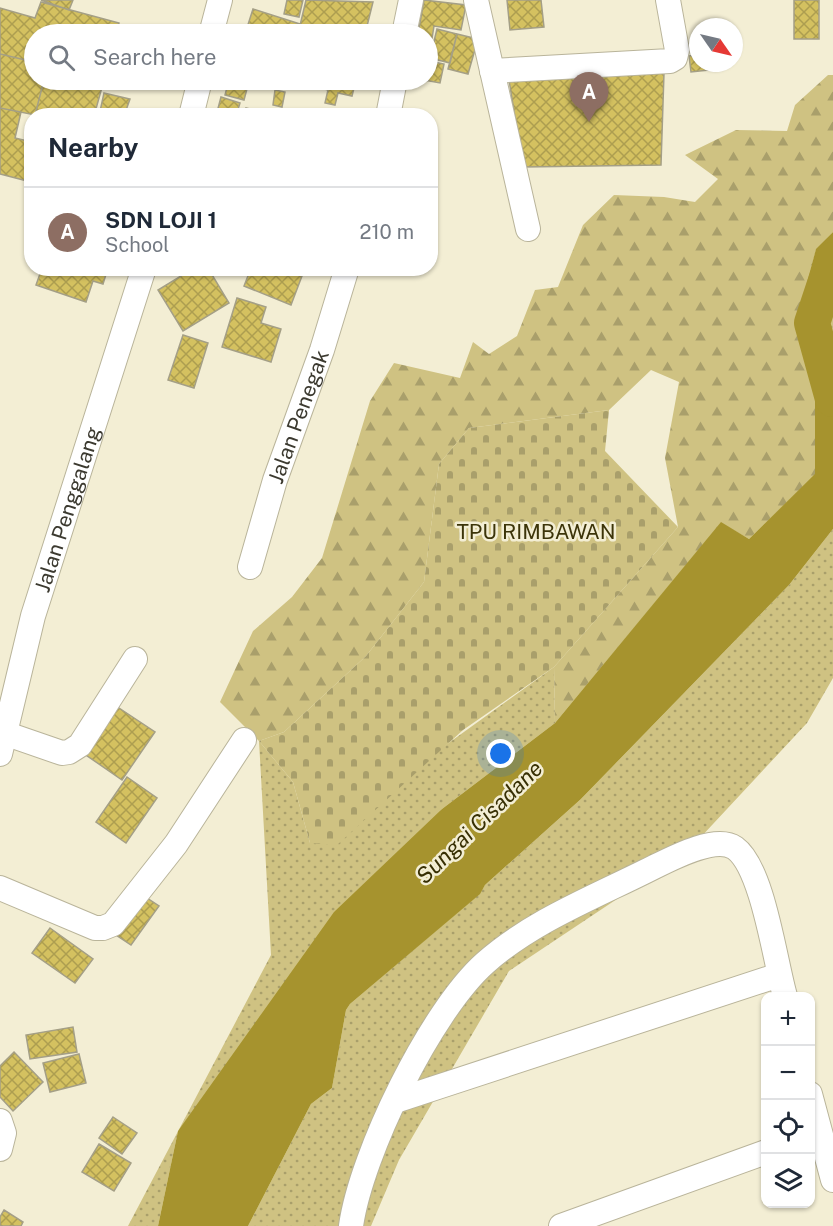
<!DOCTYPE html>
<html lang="en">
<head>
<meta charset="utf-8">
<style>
	body { margin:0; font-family:"Public Sans",sans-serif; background:#f2f2f3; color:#1f2937 }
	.controls { position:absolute; right:18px; bottom:18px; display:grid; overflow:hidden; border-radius:12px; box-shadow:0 2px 4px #0004 }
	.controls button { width:54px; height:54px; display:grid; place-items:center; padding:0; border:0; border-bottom:2px solid #e0e1e3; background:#fff; color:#1f2937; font:30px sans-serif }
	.compass { position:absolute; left:689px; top:18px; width:54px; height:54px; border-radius:50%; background:#fff; box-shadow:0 2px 4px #0004; rotate:124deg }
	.you { position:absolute; left:501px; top:754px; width:21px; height:21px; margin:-15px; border:4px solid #fff; border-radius:50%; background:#1a73e8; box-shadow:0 0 0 9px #1a73e833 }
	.badge { display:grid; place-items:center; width:39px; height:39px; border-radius:50%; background:#1e74a4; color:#fff; font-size:20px; font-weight:700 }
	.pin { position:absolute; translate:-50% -50px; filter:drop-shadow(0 2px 3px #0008) }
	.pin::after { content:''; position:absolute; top:32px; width:21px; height:18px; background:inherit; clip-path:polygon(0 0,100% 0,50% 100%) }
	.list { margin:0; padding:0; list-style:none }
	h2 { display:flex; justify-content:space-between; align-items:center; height:78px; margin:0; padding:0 24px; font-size:26px }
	h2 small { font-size:20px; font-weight:400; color:#747a83 }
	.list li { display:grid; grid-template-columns:39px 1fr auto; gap:18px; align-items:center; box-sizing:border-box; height:90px; padding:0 24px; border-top:2px solid #e0e1e3 }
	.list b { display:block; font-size:22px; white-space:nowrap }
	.list p { margin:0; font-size:20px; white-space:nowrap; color:#747a83 }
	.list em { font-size:20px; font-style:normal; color:#747a83 }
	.icon { flex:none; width:33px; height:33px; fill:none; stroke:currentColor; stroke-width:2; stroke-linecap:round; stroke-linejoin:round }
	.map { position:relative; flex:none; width:833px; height:1226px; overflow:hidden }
	.search { position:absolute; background:#fff; box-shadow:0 2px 4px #0004; left:24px; top:24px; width:414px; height:66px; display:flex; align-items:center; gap:15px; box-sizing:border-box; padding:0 21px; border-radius:33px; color:#747a83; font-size:22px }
	.panel { position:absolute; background:#fff; box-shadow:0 2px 4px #0004; left:24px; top:108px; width:414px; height:168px; border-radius:24px }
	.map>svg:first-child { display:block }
</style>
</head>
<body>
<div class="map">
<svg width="833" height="1226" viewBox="0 0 833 1226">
	<defs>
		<pattern id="green-dots" width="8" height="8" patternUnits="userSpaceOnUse" patternTransform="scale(1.5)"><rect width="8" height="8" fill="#cfc282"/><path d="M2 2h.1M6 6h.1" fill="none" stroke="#a99f6b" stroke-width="1.8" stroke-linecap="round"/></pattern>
		<pattern id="forest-firs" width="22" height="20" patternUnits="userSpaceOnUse" patternTransform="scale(1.5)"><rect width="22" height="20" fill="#cfc282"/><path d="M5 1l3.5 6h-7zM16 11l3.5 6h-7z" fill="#a99f6b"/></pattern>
		<pattern id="cemetery-stones" width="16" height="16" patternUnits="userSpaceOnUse" patternTransform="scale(1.5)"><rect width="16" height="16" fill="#cfc282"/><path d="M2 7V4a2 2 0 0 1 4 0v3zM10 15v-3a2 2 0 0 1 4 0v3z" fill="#a99f6b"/></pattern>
		<pattern id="building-cross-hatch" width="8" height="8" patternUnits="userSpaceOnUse" patternTransform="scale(1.5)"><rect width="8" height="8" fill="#d4c160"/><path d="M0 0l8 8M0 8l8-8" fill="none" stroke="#ad9e50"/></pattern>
	</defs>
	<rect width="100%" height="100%" fill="#f3eed4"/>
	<path fill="url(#green-dots)" d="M833,260V399L812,323Z
		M833,529V678L807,723L686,853L509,971L399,1160L371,1226H248L311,1104L332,1088L346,1010L350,1004L479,894L485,885L581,799L789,585Z
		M554,667L555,723L442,809L178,1131L158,1226H128L271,955L259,741L293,782L310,843Z"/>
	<path fill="url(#forest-firs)" d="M828,75H833V232L816,250L801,305L815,388L816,474L749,539L721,523L555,723L554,667L678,527L665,458L679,382L651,370L609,410L469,428L439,464L424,582L366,656L284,732L259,741L220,702L253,631L292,597L322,558L370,401L394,363L460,378L473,342L489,354L517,336L535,290L558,287L583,225L614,195L664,197L695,202L718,179L685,155L736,130L787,131L795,105Z"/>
	<path fill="url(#cemetery-stones)" d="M609,410L605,451L678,527L554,667L463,730L337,845L310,843L293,782L259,741L284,732L366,656L424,582L439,464L469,428Z"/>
	<path fill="#a6932e" d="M833,232V260L812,323L833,399V529L789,585L581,799L485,885L480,894L350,1004L346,1010L332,1088L311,1104L248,1226H158L178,1131L334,912L442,809L555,723L721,522L749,539L815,474V388L801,305L816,249Z"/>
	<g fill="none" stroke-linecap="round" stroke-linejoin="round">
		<path stroke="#a6932e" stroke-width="36" d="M833,260L812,323L833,399"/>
	</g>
	<path fill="url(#building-cross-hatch)" stroke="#a49f86" stroke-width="1.5" d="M41,0H73L69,10Z
		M287,0H303L299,17L284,14Z
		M306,0L373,2L365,34L326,26L323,34H298Z
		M424,0L466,5L461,30L434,26L429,57L428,34H418Z
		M507,0H541L544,27L510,30Z
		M794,0H819V39H794Z
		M41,2L119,23L116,34H34V62L0,54V8L35,18Z
		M253,9L300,24L296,34H245Z
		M437,29L457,34L450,63L430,58Z
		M457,34L478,39L468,74L448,69Z
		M0,54L34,62V80H44L35,115L0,108Z
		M698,55V63H717L718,69L691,72L689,56Z
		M429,61L444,64L440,83L424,80H428Z
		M664,73L661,165L523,167L509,80Z
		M44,80H104L94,116L35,115Z
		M229,80L248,85L244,100L225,95Z
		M308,80H356L352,96L338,93L335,105L325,103L328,90L307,84Z
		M275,90L285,92L282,107L273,105Z
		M104,93L130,99L124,116H99Z
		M221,97L240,103L236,116H216Z
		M0,108L21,112L15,138L32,142L31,182L0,174Z
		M246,108L269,114V116H244Z
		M52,268H108L103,284L93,281L86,302L36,285L41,271L50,274Z
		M194,268H208L229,303L183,331L158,290Z
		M251,268H282L302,276L291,305L244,286Z
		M237,298L266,307L261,323L281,329L271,362L222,347Z
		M183,335L208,343L194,388L168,380Z
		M116,706L155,732L122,780L83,753Z
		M127,777L157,798L126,843L96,822Z
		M141,894L159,906L131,945L113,933Z
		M50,928L93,959L75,983L32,953Z
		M73,1027L77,1052L30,1059L26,1035Z
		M14,1052L43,1082L13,1111L0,1097V1066Z
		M79,1054L86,1083L50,1092L43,1063Z
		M113,1117L137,1133L122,1154L99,1138Z
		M99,1144L131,1163L114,1191L82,1172Z
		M4,1210L23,1222L21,1226H0V1217Z"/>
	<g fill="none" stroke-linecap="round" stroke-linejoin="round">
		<defs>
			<g id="minor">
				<path d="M476,0L528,229"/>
				<path d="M211,34L220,0"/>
				<path d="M404,34L411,0"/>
				<path d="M492,71L670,61L675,58L677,50L668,0"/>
				<path d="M191,116L200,80"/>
				<path d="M388,116L395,80"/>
				<path id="s1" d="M250,567L275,480L322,350L347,268"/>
				<path d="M4,733L62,753L69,752L80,745L135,659"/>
				<path id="s2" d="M0,754L33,616L144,268"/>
				<path d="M0,888L95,928H103L113,924L176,844L244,740"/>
				<path d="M810,1094L833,1180"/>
				<path d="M395,1101L779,975"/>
				<path d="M0,1121L4,1133L0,1149"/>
				<path d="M351,1226C361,1154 431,1011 485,963C531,922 592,898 646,871C667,861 714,834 735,848C763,868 775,962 785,996"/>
				<path d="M561,1226L766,1152"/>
			</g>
		</defs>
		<use href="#minor" stroke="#b9b49a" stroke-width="26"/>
		<use href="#minor" stroke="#fff" stroke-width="24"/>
	</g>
	<g text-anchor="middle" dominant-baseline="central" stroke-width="5" stroke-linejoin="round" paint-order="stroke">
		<g font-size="21" fill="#3c3a30" stroke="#f3eed4">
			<text stroke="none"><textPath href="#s1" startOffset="158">Jalan Penegak</textPath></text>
			<text stroke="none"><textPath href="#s2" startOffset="254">Jalan Penggalang</textPath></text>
		</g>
		<g font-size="21" fill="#3c3409" stroke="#f3eed4">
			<text x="536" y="531">TPU RIMBAWAN</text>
		</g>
		<g font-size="22" font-style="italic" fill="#372f03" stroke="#f3eed4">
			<text transform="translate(479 822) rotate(-44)">Sungai Cisadane</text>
		</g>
	</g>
</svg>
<div class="controls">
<button>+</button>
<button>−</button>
<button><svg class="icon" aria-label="locate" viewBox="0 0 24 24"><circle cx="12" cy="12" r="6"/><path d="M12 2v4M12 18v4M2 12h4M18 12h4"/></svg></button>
<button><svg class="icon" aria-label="layers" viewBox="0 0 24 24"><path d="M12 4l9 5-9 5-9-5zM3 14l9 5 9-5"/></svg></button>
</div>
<svg class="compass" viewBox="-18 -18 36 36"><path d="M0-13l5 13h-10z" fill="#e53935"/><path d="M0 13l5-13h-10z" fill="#747a83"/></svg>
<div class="you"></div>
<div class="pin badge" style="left:589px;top:122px;background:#8d6e63">A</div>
<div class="search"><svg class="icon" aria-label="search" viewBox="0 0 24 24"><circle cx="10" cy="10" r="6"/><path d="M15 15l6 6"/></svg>Search here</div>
<section class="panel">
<h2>Nearby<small></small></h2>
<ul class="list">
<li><span class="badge" style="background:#8d6e63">A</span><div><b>SDN LOJI 1</b><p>School</p></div><em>210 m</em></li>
</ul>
</section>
</div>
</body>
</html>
